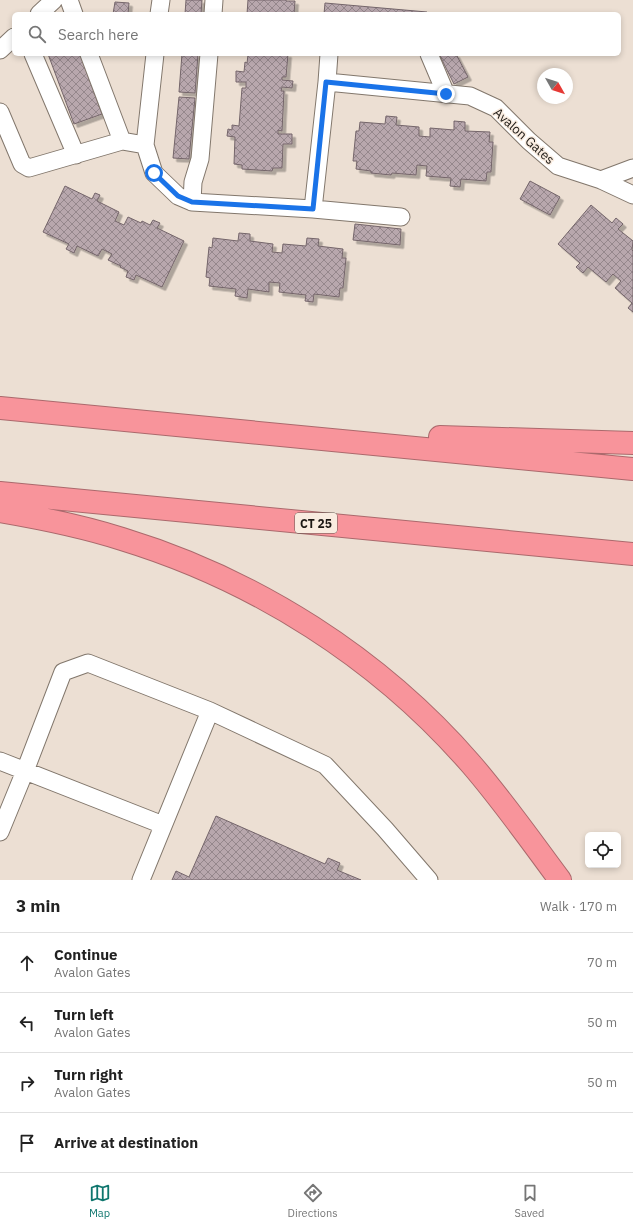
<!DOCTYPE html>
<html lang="en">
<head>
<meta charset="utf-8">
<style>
	body { margin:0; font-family:"IBM Plex Sans",sans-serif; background:#f2f2f2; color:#222 }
	.controls { position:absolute; right:12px; bottom:12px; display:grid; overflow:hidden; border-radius:6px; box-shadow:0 2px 6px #0003 }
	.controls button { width:36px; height:36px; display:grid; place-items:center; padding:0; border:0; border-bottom:1px solid #e0e0e0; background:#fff; color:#222; font:20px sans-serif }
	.compass { position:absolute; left:537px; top:68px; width:36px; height:36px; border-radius:50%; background:#fff; box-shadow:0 2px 6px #0003; rotate:129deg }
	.stop { position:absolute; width:12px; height:12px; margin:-9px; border:3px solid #1a73e8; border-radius:50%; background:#fff }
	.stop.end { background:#1a73e8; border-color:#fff; box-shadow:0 1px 4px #0008 }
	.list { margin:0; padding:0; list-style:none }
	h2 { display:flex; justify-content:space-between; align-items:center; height:52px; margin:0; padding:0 16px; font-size:17px }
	h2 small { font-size:13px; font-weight:400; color:#767676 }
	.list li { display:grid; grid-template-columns:26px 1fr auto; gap:12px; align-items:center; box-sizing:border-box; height:60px; padding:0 16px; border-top:1px solid #e0e0e0 }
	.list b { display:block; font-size:15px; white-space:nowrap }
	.list p { margin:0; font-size:13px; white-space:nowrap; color:#767676 }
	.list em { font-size:13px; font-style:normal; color:#767676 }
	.icon { flex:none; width:22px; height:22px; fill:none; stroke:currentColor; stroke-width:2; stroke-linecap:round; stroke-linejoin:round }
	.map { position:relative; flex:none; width:633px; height:880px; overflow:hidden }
	.search { position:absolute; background:#fff; box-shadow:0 2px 6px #0003; left:12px; right:12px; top:12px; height:44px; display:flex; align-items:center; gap:10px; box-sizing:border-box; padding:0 14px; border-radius:6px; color:#767676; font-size:15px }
	.sheet { height:292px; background:#fff }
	nav { display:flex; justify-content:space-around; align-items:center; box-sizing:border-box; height:56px; border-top:1px solid #e0e0e0; background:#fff; font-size:11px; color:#767676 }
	nav a { display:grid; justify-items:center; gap:2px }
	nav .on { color:#0f766e }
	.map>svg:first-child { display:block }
</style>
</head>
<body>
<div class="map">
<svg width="633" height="880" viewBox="0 0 633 880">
	<defs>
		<pattern id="building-cross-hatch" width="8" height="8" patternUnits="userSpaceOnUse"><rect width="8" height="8" fill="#b8a7ad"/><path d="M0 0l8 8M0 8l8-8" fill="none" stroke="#95878c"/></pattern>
		<filter id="shadow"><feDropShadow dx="3.5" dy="3.5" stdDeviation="0" flood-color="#0004"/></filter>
	</defs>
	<rect width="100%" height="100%" fill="#ecdfd3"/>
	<path fill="url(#building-cross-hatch)" stroke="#74656a" filter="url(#shadow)" d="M186,0H202L201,14H185Z
		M248,0H286V1H295L294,14H247Z
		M115,2L129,3L128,14H113Z
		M325,3L427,12V14H324Z
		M48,54H80L102,114L74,124Z
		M182,54H198L195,93L179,92Z
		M245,54H288L286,77H282V80L293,81L292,88L282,87L281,91H284L282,131L278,130V134H292V144H283L282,168H273L272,171L242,169V165L234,164L235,137L227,136L228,129L232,130V125L239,126L242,88H246V82H236V71L244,72L245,62L247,63L248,55H245Z
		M439,54H456L468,77L454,84Z
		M179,97L195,98L189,159L173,158Z
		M386,116L397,117L396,125L419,127V136L430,137V128L454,130V121L465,122V131L490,132L489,142H493L491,172H487L486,181L461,179L460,187L450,186L451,178L426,176L427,166L417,165L416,175L392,173L391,175L371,173V171L356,169L357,161H353L356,131H359L360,122L385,124Z
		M530,181L560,197L550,215L520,199Z
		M65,186L92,199L95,193L100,195L97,201L119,212L115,221L124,225L128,217L141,223L142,221L150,225L153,220L160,223L157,228L184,241L162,287L136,275L134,280L126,277L128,271L120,267L121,266L108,260L112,254L102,249L98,256L77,246L74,253L66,249L69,244L43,232Z
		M591,205L612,223L616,218L623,224L618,229L633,241L632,250L633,251V312L628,308L632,303L615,288L621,281L613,274L606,282L588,267L583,273L576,267L580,263L558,244Z
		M355,224L401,229L400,245L353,240Z
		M239,233L250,234V241L273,244L272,252L282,253L283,244L306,246L307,238L319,239L318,246L343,249L342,258H346L343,288H340L339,297L314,294L313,302L305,301L306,295L279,292L280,283L269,282V292L248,289L247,298L235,296L236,289L209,286L210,278L206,277L209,247L212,248L213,238L238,241Z
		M216,816L325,864L328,858L340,863L337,870L361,880H172L176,871L189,877Z"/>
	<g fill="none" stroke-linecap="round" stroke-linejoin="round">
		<defs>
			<path id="minor" d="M69,0L74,14
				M39,14L54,0
				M159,14L161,0
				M213,14L214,0
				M0,50L14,37
				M33,54L76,155
				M89,54L122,141
				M155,54L145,145L154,173L178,196L192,202L313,209L327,82L470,96L496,108L529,141L558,166L601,180L633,195
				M429,54L446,94
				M327,82L329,54
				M0,112L22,164L29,168L122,141L145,145
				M601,180L633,168
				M192,202L193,182L200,159L209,54
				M313,209L401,217
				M0,761L163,825
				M0,832L25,771L63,672L88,663L210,711
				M141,880L210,711L325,765L385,829L429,880"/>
			<path id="highway" d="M0,408L633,469
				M440,437L633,443
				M0,493L633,554
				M0,511C41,518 82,526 122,539C256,580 379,658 471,764C503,801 531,841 560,880"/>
		</defs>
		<use href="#minor" stroke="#82776c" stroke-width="19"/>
		<use href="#highway" stroke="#ab696c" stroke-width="24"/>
		<use href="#minor" stroke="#fff" stroke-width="17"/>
		<use href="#highway" stroke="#f8949b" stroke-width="22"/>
	</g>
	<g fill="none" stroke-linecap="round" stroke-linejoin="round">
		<path stroke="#1a73e8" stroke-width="5" d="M154,173L178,196L192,202L313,209L326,82L446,94"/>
	</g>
	<g text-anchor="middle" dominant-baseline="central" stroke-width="3" stroke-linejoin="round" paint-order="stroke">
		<rect fill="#f9ece0" stroke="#5e5851" stroke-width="1" x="295" y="513" width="42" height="20" rx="3"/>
		<g font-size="12" font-weight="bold" fill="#1c1814">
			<text x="316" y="523">CT 25</text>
		</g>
		<g font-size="13" fill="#1c1814" stroke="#f9ece0">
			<text transform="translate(524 136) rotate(42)">Avalon Gates</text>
		</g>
	</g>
</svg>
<div class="controls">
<button><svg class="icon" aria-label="locate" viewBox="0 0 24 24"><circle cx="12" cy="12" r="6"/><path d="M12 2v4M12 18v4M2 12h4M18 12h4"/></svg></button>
</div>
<svg class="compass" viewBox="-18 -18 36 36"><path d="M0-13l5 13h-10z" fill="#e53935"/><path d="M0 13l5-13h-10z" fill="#767676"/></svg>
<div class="stop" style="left:154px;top:173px"></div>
<div class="stop end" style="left:446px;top:94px"></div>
<div class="search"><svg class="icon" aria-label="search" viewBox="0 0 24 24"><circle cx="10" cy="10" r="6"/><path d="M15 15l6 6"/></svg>Search here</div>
</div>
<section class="sheet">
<h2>3 min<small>Walk · 170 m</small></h2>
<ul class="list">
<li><svg class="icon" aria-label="ahead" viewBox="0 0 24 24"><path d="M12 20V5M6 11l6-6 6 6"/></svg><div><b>Continue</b><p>Avalon Gates</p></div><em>70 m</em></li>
<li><svg class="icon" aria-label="left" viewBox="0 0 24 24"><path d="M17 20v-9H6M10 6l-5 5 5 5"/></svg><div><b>Turn left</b><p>Avalon Gates</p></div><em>50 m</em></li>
<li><svg class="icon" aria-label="right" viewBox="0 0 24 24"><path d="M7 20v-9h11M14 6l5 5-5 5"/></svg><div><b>Turn right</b><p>Avalon Gates</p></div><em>50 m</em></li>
<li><svg class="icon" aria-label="arrive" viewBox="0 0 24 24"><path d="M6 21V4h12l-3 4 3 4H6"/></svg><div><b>Arrive at destination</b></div></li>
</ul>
</section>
<nav>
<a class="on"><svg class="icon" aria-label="map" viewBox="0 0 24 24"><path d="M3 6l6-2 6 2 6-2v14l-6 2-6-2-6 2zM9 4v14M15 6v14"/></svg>Map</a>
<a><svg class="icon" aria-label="directions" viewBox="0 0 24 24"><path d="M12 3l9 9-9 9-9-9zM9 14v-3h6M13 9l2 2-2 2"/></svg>Directions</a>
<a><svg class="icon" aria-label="saved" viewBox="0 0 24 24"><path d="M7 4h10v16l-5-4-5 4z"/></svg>Saved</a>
</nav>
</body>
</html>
